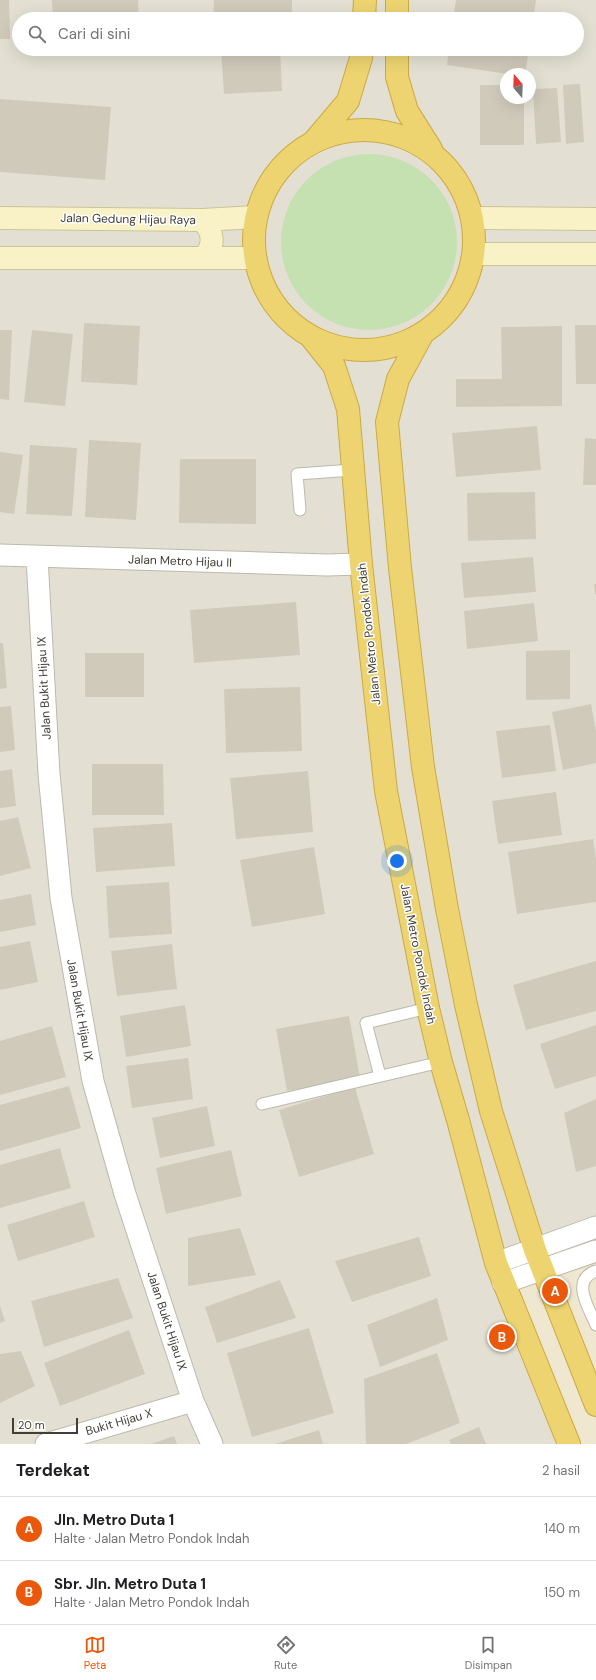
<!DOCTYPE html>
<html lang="id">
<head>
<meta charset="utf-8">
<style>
	body { margin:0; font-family:"DM Sans",sans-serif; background:#f6f6f6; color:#202124 }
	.compass { position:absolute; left:500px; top:68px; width:36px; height:36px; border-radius:50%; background:#fff; box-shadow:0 4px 16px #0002; rotate:341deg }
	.scale { position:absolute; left:12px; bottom:10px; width:66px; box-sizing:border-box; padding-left:4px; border:2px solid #413e35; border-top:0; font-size:11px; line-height:14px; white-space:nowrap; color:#413e35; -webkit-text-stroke:3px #fff; paint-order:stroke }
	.you { position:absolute; left:397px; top:861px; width:14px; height:14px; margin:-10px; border:3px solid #fff; border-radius:50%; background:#1a73e8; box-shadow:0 0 0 6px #1a73e833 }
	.badge { display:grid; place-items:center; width:26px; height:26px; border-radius:50%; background:#ea580c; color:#fff; font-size:13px; font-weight:700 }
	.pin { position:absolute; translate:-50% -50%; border:2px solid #fff; box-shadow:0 1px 4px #0006 }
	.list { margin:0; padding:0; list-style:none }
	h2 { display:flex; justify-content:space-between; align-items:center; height:52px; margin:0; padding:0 16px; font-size:17px }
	h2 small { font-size:13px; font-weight:400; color:#757577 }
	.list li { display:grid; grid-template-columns:26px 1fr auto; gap:12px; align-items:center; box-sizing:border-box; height:64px; padding:0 16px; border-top:1px solid #e0e0e0 }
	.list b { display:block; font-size:15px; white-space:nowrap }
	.list p { margin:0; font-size:13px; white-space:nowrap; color:#757577 }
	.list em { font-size:13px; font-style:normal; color:#757577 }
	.icon { flex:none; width:22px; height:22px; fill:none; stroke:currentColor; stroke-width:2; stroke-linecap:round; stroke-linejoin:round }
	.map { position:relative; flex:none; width:596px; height:1444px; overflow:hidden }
	.search { position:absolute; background:#fff; box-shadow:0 4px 16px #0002; left:12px; right:12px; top:12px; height:44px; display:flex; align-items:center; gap:10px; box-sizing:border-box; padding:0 14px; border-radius:22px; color:#757577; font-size:15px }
	.sheet { height:180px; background:#fff }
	nav { display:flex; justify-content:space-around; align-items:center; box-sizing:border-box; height:56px; border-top:1px solid #e0e0e0; background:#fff; font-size:11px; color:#757577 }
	nav a { display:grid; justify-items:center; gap:2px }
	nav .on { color:#ea580c }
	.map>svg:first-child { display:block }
</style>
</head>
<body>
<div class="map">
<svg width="596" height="1444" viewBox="0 0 596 1444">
	<rect width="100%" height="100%" fill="#f0eee4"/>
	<path fill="#e3e0d3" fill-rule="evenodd" d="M0,0H596V1444H0ZM19,19H577V49H19ZM506,74H530V98H506Z"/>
	<path fill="#f0e7d1" d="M596,1216V1444H559L487,1257Z"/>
	<path fill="#c5e0b1" d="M281 242a88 88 0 1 1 176 0a88 88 0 1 1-176 0Z"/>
	<path fill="#d0cabb" d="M0,0H9L10,39H0Z
		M52,0H138L139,19H53Z
		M214,0H292V19H213Z
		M456,0H536L533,19H453Z
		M221,49H280L282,91L224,94Z
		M449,49H529L525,74H508L447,65Z
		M580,84L584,142L566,144L563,85Z
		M480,85H506V98H524V145H480Z
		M557,88L561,142L536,144L533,89Z
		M0,99L111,107L105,180L0,172Z
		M84,323L140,326L137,385L81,382Z
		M575,325H596V384H576Z
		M562,326V406L456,407V379H502L501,327Z
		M0,330H12L9,400L0,399Z
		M32,330L73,334L65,406L24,402Z
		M537,426L541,470L456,477L452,433Z
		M585,438L596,439V485H583Z
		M89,440L141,443L136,520L85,517Z
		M30,445L77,448L72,516L26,514Z
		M0,452L23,455L14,514L0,512Z
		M180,459H256V524L179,523Z
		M535,492L536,539L468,541L467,493Z
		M533,557L536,592L464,598L461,563Z
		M594,584H596V594H595Z
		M296,602L300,655L194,663L190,610Z
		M534,603L538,641L467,649L464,611Z
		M0,643H3L7,688L0,689Z
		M570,650V699L526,700V651Z
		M85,653H144V697H85Z
		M300,687L302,751L226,753L224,689Z
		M591,704L596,731V763L563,770L552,712Z
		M11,706L15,750L0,752V707Z
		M550,725L556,771L502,778L496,731Z
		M92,764H163L164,815H92Z
		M12,769L16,806L0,808V771Z
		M308,771L313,832L236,839L230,778Z
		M556,792L562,835L498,844L492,801Z
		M18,817L31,868L0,876V821Z
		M172,823L175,866L96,872L93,828Z
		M593,839L596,859V902L517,914L508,852Z
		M314,847L325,914L252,927L240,860Z
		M169,882L172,934L109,938L106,886Z
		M31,894L36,925L0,932V900Z
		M30,941L38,982L0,990V947Z
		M172,944L177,989L117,996L111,951Z
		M596,961V1011L526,1030L513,985Z
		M185,1005L191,1046L126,1057L120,1016Z
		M349,1016L360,1078L287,1091L276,1029Z
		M596,1025V1076L555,1089L540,1044Z
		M52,1026L66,1077L0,1095V1041Z
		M188,1058L193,1099L132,1108L126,1066Z
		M69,1086L81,1128L0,1151V1105Z
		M355,1087L374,1154L299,1177L279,1110Z
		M596,1099V1166L576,1172L564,1113Z
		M207,1106L215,1146L160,1158L152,1118Z
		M60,1148L71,1188L0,1208V1165Z
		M231,1150L242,1196L166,1214L156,1168Z
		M84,1201L95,1237L18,1261L7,1225Z
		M240,1228L256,1275L188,1286V1238Z
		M419,1237L431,1276L352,1302L335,1261Z
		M118,1278L133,1318L44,1347L31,1301Z
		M280,1280L296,1318L217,1343L205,1307Z
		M437,1298L448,1340L380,1367L367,1325Z
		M0,1306L5,1321L0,1323Z
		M309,1328L334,1413L252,1437L227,1353Z
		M129,1330L145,1374L60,1406L44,1363Z
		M21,1351L35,1386L0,1403V1354Z
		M437,1353L460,1423L406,1444H366L364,1379Z
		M479,1427L486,1444H451L449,1440Z
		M319,1430L323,1444H275Z
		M174,1436L177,1444H151Z"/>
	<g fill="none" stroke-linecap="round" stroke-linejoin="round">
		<defs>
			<path id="lane" d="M300,510L297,474L353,470
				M380,1076L366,1023L428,1008
				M262,1104L441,1062
				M596,1271C570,1280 589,1308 596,1325"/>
			<path id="street" d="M0,555L327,565L361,564
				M37,557L49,774L61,898L93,1081L125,1194L193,1401L212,1444
				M496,1263L596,1227
				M503,1283L596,1251
				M46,1444L193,1401"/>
			<path id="secondary" d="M0,218L202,220L256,217
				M474,218L596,219
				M202,220C214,232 215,245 204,258
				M474,254H596
				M0,258H255"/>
			<path id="highway" d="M397,0V19
				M364,19L365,0
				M397,49V77L407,111L431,149
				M254 240a110 110 0 1 1 220 0a110 110 0 1 1-220 0Z
				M315,140L348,101L361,58L362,49
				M423,333L398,379L387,422L400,568L423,767L447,909L466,1005L491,1111L535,1250L596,1405
				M310,336L334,366L348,409L361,564L386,791L428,1008L441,1062L458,1120L496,1263L569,1444"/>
		</defs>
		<use href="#lane" stroke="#bdb9ab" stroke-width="13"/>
		<use href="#street" stroke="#bdb9ab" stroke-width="23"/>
		<use href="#secondary" stroke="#cbc498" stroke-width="24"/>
		<use href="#highway" stroke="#cbaa43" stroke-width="24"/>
		<use href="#lane" stroke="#fff" stroke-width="11"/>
		<use href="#street" stroke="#fff" stroke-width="21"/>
		<use href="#secondary" stroke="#f8f2c6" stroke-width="22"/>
		<use href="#highway" stroke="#edd471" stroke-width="22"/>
	</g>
	<g text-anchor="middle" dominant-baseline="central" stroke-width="3" stroke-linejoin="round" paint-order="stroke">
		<g font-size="12" fill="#413e35" stroke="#fff">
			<text transform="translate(128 219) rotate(1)">Jalan Gedung Hijau Raya</text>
			<text transform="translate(180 561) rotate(2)">Jalan Metro Hijau II</text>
			<text transform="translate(369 634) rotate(-96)">Jalan Metro Pondok Indah</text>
			<text transform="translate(44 688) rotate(-93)">Jalan Bukit Hijau IX</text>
			<text transform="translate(418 954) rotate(79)">Jalan Metro Pondok Indah</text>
			<text transform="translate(80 1010) rotate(80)">Jalan Bukit Hijau IX</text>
			<text transform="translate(167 1321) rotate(72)">Jalan Bukit Hijau IX</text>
			<text transform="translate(119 1422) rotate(-16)">Bukit Hijau X</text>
		</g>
	</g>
</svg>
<svg class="compass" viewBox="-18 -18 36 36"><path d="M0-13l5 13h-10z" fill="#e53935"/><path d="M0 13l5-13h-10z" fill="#757577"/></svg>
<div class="scale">20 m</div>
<div class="you"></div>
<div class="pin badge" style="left:555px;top:1291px">A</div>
<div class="pin badge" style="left:502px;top:1337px">B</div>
<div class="search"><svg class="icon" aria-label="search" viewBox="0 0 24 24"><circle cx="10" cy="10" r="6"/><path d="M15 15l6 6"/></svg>Cari di sini</div>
</div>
<section class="sheet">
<h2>Terdekat<small>2 hasil</small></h2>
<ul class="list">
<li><span class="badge">A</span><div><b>Jln. Metro Duta 1</b><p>Halte · Jalan Metro Pondok Indah</p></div><em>140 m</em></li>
<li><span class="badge">B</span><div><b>Sbr. Jln. Metro Duta 1</b><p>Halte · Jalan Metro Pondok Indah</p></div><em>150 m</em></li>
</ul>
</section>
<nav>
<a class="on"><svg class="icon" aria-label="map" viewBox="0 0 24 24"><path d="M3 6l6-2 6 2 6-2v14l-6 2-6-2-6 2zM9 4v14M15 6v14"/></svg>Peta</a>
<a><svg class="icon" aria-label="directions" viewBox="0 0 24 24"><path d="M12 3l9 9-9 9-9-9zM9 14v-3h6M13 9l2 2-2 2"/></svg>Rute</a>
<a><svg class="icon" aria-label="saved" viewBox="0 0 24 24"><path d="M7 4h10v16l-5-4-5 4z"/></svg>Disimpan</a>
</nav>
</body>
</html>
